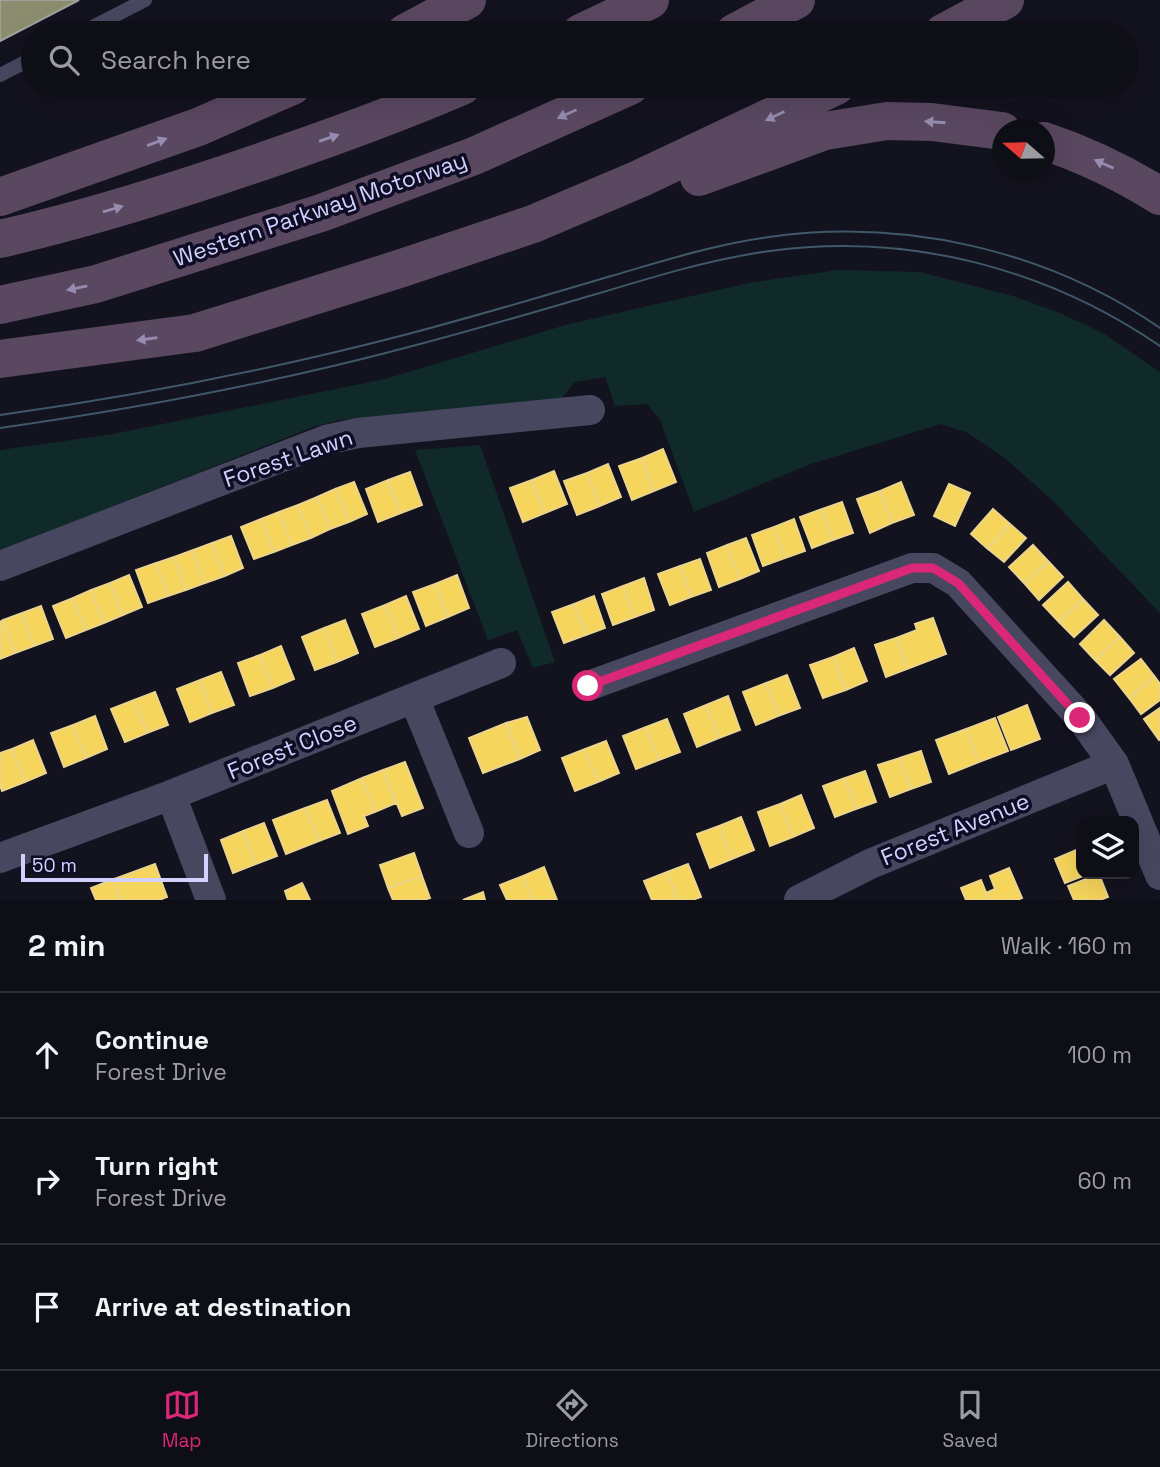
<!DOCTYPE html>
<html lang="en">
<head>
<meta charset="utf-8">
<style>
	body { margin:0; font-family:"Space Grotesk",sans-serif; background:#171720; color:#f1f3f6 }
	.controls { position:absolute; right:21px; bottom:21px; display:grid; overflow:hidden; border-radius:14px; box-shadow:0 7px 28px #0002 }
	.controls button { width:63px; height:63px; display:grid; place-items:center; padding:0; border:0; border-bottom:2px solid #2e2e36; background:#0e0e17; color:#f1f3f6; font:35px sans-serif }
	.compass { position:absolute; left:992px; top:119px; width:63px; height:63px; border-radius:50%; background:#0e0e17; box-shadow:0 7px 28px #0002; rotate:290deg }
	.scale { position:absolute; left:21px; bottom:18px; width:187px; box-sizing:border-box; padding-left:7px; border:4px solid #d1d0ff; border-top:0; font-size:19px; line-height:24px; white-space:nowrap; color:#d1d0ff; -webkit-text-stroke:5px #0f0d24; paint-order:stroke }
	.stop { position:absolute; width:21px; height:21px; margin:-16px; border:5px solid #db2777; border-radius:50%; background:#fff }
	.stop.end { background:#db2777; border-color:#fff; box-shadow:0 2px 7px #0008 }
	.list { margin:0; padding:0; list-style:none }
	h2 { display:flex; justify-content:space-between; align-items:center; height:91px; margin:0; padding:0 28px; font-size:30px }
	h2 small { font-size:23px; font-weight:400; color:#9b9ca1 }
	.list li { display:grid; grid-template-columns:46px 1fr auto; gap:21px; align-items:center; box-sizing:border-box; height:126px; padding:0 28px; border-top:2px solid #2e2e36 }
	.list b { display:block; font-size:26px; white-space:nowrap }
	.list p { margin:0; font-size:23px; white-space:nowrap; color:#9b9ca1 }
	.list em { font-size:23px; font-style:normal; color:#9b9ca1 }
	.icon { flex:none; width:38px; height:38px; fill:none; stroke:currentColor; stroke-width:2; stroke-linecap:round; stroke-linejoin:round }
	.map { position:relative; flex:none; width:1160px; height:900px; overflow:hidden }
	.search { position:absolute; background:#0e0e17; box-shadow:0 7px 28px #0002; left:21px; right:21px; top:21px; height:77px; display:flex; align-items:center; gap:18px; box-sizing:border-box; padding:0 24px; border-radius:38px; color:#9b9ca1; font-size:26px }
	.sheet { height:469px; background:#0e0e17 }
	nav { display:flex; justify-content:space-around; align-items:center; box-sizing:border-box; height:98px; border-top:2px solid #2e2e36; background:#0e0e17; font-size:19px; color:#9b9ca1 }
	nav a { display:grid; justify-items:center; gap:4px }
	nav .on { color:#db2777 }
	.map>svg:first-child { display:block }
</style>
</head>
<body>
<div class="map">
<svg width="1160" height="900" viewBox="0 0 1160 900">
	<rect width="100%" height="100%" fill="#13121f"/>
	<path fill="#102a29" d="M838,270L920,272L1013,296L1062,314L1103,333L1160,372V613L1053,501L1006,459L968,433L941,424L811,464L694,512L660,420L647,404L615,406L605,377L574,382L560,401L340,420L316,426L0,551V450L113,434L385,379L569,324L749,283Z
		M480,445L555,662L533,668L517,630L488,640L415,450Z"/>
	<path fill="#f6d55c" stroke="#ebd48d" stroke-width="2" d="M663,449L676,482L654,491L642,458Z
		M642,458L654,491L632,500L619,466Z
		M608,464L621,497L600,506L587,473Z
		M554,471L567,504L545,513L532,480Z
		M410,472L422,505L401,513L388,480Z
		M587,473L600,506L577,515L564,481Z
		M388,480L401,513L378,522L366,489Z
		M532,480L545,513L523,522L510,488Z
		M354,482L367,514L349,522L335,489Z
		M901,482L914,515L892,523L880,491Z
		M949,484L970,493L955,526L934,516Z
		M335,489L349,522L330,529L317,497Z
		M880,491L892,523L870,533L857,499Z
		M317,497L330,529L311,538L298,505Z
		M842,502L853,533L833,540L822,509Z
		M298,505L311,538L292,545L279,512Z
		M822,509L833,540L812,548L800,517Z
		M993,509L1010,524L988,549L971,534Z
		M279,512L292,545L274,552L261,519Z
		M261,519L274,552L254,559L241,527Z
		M794,519L805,551L785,558L774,527Z
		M1010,524L1026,538L1004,562L988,549Z
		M774,527L785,558L763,566L752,535Z
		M231,536L243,568L225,576L212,543Z
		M746,538L759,571L740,579L727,545Z
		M212,543L225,576L205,583L193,550Z
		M727,545L740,579L719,587L707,553Z
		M1033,545L1048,561L1025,584L1009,567Z
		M193,550L205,583L186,590L174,557Z
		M174,557L186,590L168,596L156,563Z
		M700,559L711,590L691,597L680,566Z
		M1048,561L1063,577L1039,600L1025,584Z
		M156,563L168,596L148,603L136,570Z
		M680,566L691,597L670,605L658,574Z
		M129,575L142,607L123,615L110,583Z
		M457,575L469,608L448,617L435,584Z
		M644,578L654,610L635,617L623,586Z
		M1068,582L1083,599L1059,622L1043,605Z
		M110,583L123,615L104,623L91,590Z
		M435,584L448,617L426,626L413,592Z
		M623,586L635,617L613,625L602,594Z
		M91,590L104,623L86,630L73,598Z
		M406,596L419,629L398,638L385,605Z
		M594,596L605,628L586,635L574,604Z
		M73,598L86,630L66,638L53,606Z
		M1083,599L1098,615L1074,637L1059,622Z
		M574,604L586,635L564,643L552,612Z
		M385,605L398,638L375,647L362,614Z
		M41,606L53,639L34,646L22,613Z
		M22,613L34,646L15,653L3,620Z
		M933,618L946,654L907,669L896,638L917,630L915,624Z
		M3,620L15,653L0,659V622Z
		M345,620L358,653L337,662L324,628Z
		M1104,620L1120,637L1095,660L1080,644Z
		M324,628L337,662L315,670L302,637Z
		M1120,637L1134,653L1110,675L1095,660Z
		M896,638L907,669L886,677L875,645Z
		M281,646L294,679L273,688L260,655Z
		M854,648L867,681L846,690L833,657Z
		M260,655L273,688L250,696L238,663Z
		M833,657L846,690L823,698L810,665Z
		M1141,659L1155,677L1129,698L1114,679Z
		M221,672L234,705L212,713L200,680Z
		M787,675L800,708L778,716L766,683Z
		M1155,677L1160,684V700L1141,714L1129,698Z
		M200,680L212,713L190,722L177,689Z
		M766,683L778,716L756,725L743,692Z
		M155,692L168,725L147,733L134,700Z
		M728,696L740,730L719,738L706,705Z
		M134,700L147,733L125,742L111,709Z
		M706,705L719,738L697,747L684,714Z
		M1027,705L1040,739L1011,750L998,717Z
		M1160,708V739L1159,740L1144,719Z
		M95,716L107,749L86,758L73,725Z
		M527,717L540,750L520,759L506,723Z
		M995,718L1008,751L979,762L966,729Z
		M667,719L680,752L659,760L646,727Z
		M506,723L520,759L483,773L469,738Z
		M73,725L86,758L64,767L51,733Z
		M646,727L659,760L636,769L623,736Z
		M966,729L979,762L949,774L936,740Z
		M33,740L46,773L25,782L12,749Z
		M606,741L619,773L598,782L585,749Z
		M12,749L25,782L2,791L0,785V753Z
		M585,749L598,782L575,791L562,758Z
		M921,751L931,782L911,789L900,758Z
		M900,758L911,789L890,797L878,765Z
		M405,762L423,808L402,816L383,770Z
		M383,770L396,803L375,812L362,778Z
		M865,771L876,802L856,809L845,778Z
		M362,778L375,812L364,816L368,826L348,834L332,791Z
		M845,778L856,809L835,817L823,786Z
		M801,795L814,828L793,837L780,804Z
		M327,800L340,833L319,841L305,808Z
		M780,804L793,837L770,846L758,812Z
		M305,808L319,841L286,854L273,820Z
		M741,817L754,850L732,859L719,826Z
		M264,823L277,856L256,864L243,831Z
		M719,826L732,859L710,868L697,834Z
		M243,831L256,864L233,873L221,840Z
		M1081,848V874H1088L1065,883L1055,859Z
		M414,853L422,876L388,888L380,865Z
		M155,864L167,897L159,900H121L114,879Z
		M688,864L701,897L692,900H678L667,872Z
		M544,867L557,900H532L523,876Z
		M1009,868L1022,898L1017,900H989L986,893L995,889L990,876Z
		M667,872L678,900H652L644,881Z
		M1099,874L1108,897L1100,900H1074L1068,886Z
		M422,876L430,898L423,900H393L388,888Z
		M523,876L532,900H507L500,885Z
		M114,879L121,900H96L91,888Z
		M981,880L989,900H966L961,888Z
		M302,883L310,900H288L285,891Z
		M483,892L485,900H463Z"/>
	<path fill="#8c8c6e" stroke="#a1a09a" stroke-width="2" d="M0,0H79L0,41Z"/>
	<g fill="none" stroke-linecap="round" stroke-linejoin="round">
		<path stroke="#474860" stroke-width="14" d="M81,33L145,0
			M0,75L33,58"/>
		<path stroke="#474860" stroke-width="30" d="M0,566L326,440L358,433L590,410
			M588,686L912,568H933L958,583L1081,718L1114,764L1160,875
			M414,698L469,833
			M171,795L211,900
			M0,858L171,795L501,663
			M799,900L870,864L1114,764"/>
		<path stroke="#5a4861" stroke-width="38" d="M405,33L467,0
			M581,33L650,0
			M734,33L796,0
			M943,33L1005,0
			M1044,141C1086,155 1123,173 1160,196
			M699,177L825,131L887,121L932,122L1002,131
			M0,197L198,127L292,86
			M0,239C92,218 183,189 272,158C336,136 399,113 462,86
			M0,305L96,284L321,213L474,156L630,86
			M0,359L195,333L402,268L533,224L639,179L836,86"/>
		<path stroke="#3f5968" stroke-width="2" d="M0,415C137,396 274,369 408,334C476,316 544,296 611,276C663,261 716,244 769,237C905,218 1047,250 1160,328
			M0,428C141,408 283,381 420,344C481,328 541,310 600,293C656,276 712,259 770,251C908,232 1046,268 1160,346"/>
	</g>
	<defs><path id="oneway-solid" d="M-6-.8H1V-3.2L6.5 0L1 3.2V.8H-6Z" transform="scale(1.75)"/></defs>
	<g fill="#968cb0">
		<use href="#oneway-solid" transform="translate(567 114) rotate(156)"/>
		<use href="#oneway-solid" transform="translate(775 116) rotate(154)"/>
		<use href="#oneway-solid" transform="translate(935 122) rotate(-176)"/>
		<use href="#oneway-solid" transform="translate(329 138) rotate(-19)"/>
		<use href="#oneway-solid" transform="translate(157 142) rotate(-20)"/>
		<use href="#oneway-solid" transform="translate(1104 164) rotate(-156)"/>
		<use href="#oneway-solid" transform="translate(113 209) rotate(-16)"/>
		<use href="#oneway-solid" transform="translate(77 288) rotate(168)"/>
		<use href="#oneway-solid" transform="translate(147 339) rotate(172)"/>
	</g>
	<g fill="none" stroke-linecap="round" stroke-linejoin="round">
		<path stroke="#db2777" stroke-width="9" d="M588,686L912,568H933L958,583L1080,718"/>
	</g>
	<g text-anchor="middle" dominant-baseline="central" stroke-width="7" stroke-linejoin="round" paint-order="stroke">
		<g font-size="23" fill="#d1d0ff" stroke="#0f0d24">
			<text transform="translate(320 209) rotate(-19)">Western Parkway Motorway</text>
			<text transform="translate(288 458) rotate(-19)">Forest Lawn</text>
			<text transform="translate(292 747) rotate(-22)">Forest Close</text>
			<text transform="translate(955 829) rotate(-22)">Forest Avenue</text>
		</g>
	</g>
</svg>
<div class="controls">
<button><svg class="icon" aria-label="layers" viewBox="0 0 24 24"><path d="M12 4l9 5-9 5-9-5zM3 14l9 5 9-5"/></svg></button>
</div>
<svg class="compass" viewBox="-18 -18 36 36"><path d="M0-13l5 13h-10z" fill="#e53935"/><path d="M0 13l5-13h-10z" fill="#9b9ca1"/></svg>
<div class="scale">50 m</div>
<div class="stop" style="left:588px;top:686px"></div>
<div class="stop end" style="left:1080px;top:718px"></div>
<div class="search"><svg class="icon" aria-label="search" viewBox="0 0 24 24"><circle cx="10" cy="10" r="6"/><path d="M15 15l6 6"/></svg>Search here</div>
</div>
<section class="sheet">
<h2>2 min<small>Walk · 160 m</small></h2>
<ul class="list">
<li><svg class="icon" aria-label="ahead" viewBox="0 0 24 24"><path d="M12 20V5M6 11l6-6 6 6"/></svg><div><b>Continue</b><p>Forest Drive</p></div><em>100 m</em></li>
<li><svg class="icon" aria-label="right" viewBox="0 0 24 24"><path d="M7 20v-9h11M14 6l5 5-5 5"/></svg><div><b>Turn right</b><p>Forest Drive</p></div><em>60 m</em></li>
<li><svg class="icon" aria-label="arrive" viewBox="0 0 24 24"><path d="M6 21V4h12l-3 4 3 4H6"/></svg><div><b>Arrive at destination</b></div></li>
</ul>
</section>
<nav>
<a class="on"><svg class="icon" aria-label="map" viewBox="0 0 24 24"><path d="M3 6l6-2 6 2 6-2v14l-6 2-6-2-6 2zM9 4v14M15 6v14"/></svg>Map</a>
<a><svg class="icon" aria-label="directions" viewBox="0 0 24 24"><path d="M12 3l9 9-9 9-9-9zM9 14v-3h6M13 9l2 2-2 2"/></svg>Directions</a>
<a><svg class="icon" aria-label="saved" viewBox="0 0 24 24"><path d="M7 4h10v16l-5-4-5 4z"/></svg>Saved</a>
</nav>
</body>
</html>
